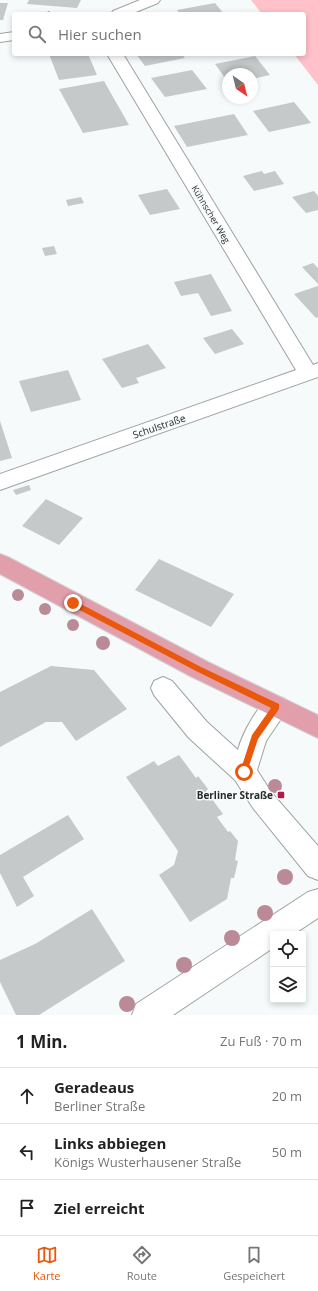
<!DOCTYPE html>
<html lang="de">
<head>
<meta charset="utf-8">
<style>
	body { margin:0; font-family:"Open Sans",sans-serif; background:#f6f6f6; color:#222 }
	.controls { position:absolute; right:12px; bottom:12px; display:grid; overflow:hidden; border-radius:4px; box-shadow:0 2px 6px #0003 }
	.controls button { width:36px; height:36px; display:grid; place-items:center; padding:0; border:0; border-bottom:1px solid #e0e0e0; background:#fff; color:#222; font:20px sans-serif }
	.compass { position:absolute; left:222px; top:68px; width:36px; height:36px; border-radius:50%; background:#fff; box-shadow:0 2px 6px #0003; rotate:145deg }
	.stop { position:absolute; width:12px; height:12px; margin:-9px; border:3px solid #ea580c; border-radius:50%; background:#fff }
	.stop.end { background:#ea580c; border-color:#fff; box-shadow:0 1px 4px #0008 }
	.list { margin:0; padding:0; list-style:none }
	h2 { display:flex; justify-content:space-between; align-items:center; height:52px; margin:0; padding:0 16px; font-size:17px }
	h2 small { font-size:13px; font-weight:400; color:#767676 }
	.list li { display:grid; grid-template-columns:26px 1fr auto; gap:12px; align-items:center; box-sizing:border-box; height:56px; padding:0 16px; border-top:1px solid #e0e0e0 }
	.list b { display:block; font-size:15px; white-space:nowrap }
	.list p { margin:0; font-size:13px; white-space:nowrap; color:#767676 }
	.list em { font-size:13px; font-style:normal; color:#767676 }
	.icon { flex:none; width:22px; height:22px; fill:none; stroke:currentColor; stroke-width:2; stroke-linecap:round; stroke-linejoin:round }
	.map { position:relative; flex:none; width:318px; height:1015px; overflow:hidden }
	.search { position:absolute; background:#fff; box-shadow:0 2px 6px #0003; left:12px; right:12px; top:12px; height:44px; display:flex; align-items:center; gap:10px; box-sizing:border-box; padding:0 14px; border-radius:4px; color:#767676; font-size:15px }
	.sheet { height:220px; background:#fff }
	nav { display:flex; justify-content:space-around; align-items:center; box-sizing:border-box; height:56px; border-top:1px solid #e0e0e0; background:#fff; font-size:11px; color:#767676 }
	nav a { display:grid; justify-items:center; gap:2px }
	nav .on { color:#ea580c }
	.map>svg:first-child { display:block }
</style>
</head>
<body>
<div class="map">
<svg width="318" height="1015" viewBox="0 0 318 1015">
	<rect width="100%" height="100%" fill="#f6fafb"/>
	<path fill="#ffc1ca" d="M251,0H318V85L294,54H304V14H262Z"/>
	<path fill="#c6c9ca" d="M29,0H81L77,8L27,4Z
		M0,3H8L3,20H0Z
		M215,3L224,14H180L177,10Z
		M49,54H88L97,75L59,80Z
		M136,54H182L185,58L145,66Z
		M255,56L270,75L252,79V74H228V82L215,64Z
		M192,70L207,89L165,97L151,78Z
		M104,81L129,125L83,133L59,89Z
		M294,102L311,123L269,132L253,111Z
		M234,114L248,135L187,147L174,126Z
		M262,171L264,174L275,171L284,184L254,191L243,176Z
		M167,189L180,209L150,215L138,195Z
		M314,191L318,196V210L306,213L292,197Z
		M81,197L84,203L68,206L66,200Z
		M54,246L57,254L45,256L42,248Z
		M313,263L318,268V284L302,267Z
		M211,274L232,311L211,316L198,293L181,296L174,282Z
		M318,286V317L316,318L294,294Z
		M232,329L244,344L215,354L203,338Z
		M148,344L166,368L136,378L139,383L122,388L102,359Z
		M68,370L81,400L31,412L19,381Z
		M0,421L12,458L0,461Z
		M29,485L31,490L16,495L13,490Z
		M46,499L83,518L59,545L22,526Z
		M159,559L234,594L211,627L135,590Z
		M51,666L94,670L127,709L76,741L62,722H46L0,747V692Z
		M179,755L196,778L198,776L208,789L206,791L223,814L217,817L228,832L230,831L238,841L235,860L238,861L234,878H231L227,899L190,922L159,875L174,865L178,851L126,777L154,761L158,766Z
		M68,815L84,839L23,877L34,896L17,907L0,873V855Z
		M92,909L125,961L39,1015H16L0,982V960L35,944Z"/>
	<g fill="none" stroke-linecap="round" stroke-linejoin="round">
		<defs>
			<path id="minor" d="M140,0H160L158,3L131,14H111L113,11Z
				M14,32V40L0,42V34Z
				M107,54H123L313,365L318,363V377L0,490V474L296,370Z
				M163,677L172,681L207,722L238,750C241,737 260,697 276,696C278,696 282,698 285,699L289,707L266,741L257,770L271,792L318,846V880L308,876L253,808L235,780L189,738L154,695L151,688L154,681Z
				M318,889V918L294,934H273V948L173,1015H132L136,1004L308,892Z"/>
			<path id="major" d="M0,554L8,557L208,662L318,715V738L190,676L0,574Z"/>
		</defs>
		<use href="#minor" stroke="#9fa2a3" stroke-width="2"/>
		<use href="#major" stroke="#d4d4d4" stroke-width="2"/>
		<path stroke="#abadae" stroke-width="2" stroke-dasharray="3 1.5" stroke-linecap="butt" d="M48,14L49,11"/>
		<use href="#minor" fill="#fff" fill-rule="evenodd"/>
		<use href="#major" fill="#e19fac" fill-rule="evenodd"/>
	</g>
	<g fill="#ba8b97">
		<circle cx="18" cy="595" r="6"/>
		<circle cx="45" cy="609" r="6"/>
		<circle cx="73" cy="625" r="6"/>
		<circle cx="103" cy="643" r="7"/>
		<circle cx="275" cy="786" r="7"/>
		<circle cx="285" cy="877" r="8"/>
		<circle cx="265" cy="913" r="8"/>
		<circle cx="232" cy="938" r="8"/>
		<circle cx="184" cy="965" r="8"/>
		<circle cx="127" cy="1004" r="8"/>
	</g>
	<path fill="#ea580c" d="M70,601H75L201,667L279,704V709L258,739L246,775L244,776L240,772L252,735L271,708L196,671L70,605Z"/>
	<rect fill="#ae1c4a" stroke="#f6fafb" stroke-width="1.5" x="277" y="791" width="8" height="8" rx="2"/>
	<g text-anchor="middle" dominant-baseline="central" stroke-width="3" stroke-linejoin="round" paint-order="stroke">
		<g font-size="9" fill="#282929" stroke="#f6fafb">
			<text transform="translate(211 214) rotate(59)">Kühnscher Weg</text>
		</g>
		<g font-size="10" fill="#282929" stroke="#f6fafb">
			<text transform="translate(159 426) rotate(-19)">Schulstraße</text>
		</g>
		<g font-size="10" font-weight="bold" fill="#282929" stroke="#f6fafb" text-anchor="end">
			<text x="273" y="795">Berliner Straße</text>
		</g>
	</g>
</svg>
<div class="controls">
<button><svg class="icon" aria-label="locate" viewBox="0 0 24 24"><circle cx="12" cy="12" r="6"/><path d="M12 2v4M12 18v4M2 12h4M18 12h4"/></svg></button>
<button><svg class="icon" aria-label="layers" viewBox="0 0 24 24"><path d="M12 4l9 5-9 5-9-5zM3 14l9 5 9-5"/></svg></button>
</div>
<svg class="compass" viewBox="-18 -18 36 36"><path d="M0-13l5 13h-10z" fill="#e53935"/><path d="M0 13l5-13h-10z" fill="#767676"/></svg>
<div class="stop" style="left:244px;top:772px"></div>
<div class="stop end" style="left:73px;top:603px"></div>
<div class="search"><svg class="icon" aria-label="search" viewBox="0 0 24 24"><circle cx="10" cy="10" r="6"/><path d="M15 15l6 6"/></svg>Hier suchen</div>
</div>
<section class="sheet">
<h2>1 Min.<small>Zu Fuß · 70 m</small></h2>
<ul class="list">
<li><svg class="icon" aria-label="ahead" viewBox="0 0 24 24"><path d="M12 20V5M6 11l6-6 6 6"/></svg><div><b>Geradeaus</b><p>Berliner Straße</p></div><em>20 m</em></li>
<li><svg class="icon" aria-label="left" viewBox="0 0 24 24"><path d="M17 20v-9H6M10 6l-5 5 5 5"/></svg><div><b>Links abbiegen</b><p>Königs Wusterhausener Straße</p></div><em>50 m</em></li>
<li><svg class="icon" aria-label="arrive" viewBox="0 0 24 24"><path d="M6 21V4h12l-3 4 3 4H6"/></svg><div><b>Ziel erreicht</b></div></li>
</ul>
</section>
<nav>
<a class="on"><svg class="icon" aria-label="map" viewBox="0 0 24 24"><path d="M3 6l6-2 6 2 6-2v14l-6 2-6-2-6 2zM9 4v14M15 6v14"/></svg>Karte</a>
<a><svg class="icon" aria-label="directions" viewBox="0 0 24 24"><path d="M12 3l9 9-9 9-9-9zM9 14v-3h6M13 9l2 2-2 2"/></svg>Route</a>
<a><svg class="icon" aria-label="saved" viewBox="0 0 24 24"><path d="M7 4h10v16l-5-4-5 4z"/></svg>Gespeichert</a>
</nav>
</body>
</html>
